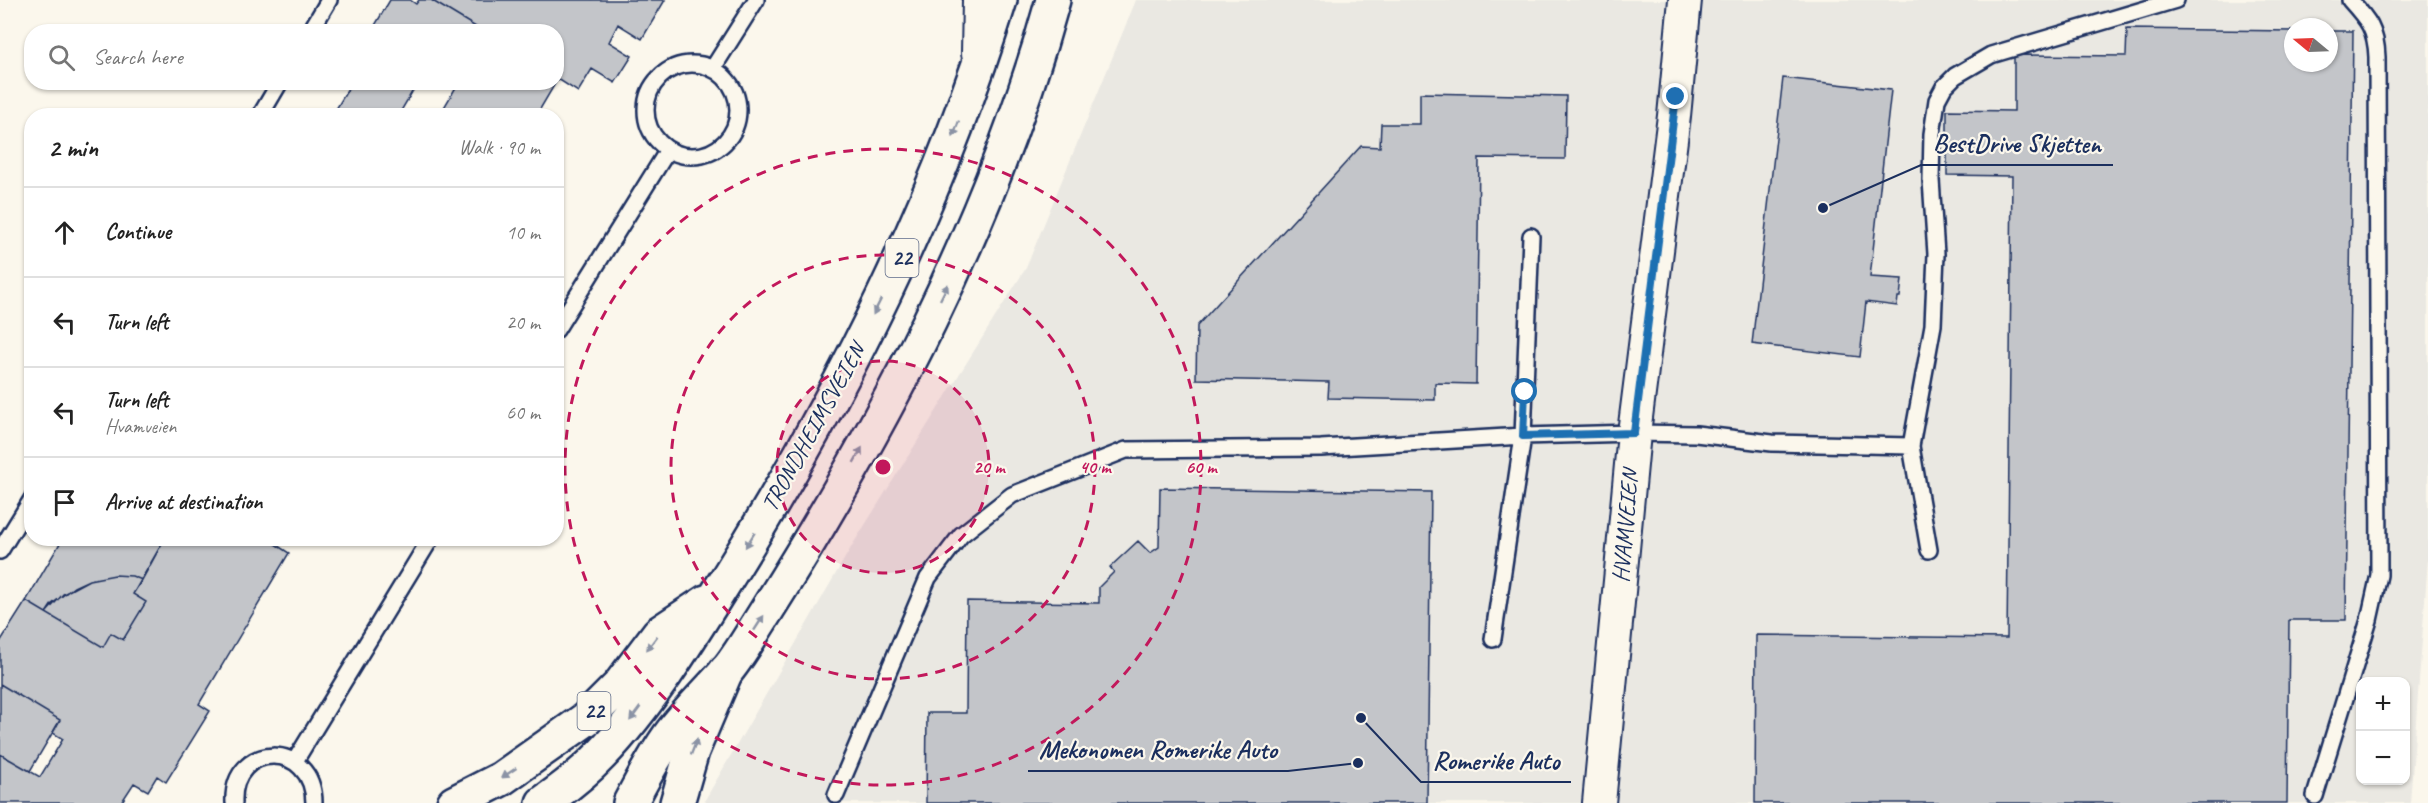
<!DOCTYPE html>
<html lang="en">
<head>
<meta charset="utf-8">
<style>
	body { margin:0; font-family:Caveat,sans-serif; background:#f2f2f2; color:#222 }
	.controls { position:absolute; right:18px; bottom:18px; display:grid; overflow:hidden; border-radius:12px; box-shadow:0 2px 4px #0004 }
	.controls button { width:54px; height:54px; display:grid; place-items:center; padding:0; border:0; border-bottom:2px solid #e0e0e0; background:#fff; color:#222; font:30px sans-serif }
	.compass { position:absolute; left:2284px; top:18px; width:54px; height:54px; border-radius:50%; background:#fff; box-shadow:0 2px 4px #0004; rotate:289deg }
	.stop { position:absolute; width:18px; height:18px; margin:-14px; border:4px solid #1f6fb2; border-radius:50%; background:#fff }
	.stop.end { background:#1f6fb2; border-color:#fff; box-shadow:0 2px 6px #0008 }
	.list { margin:0; padding:0; list-style:none }
	h2 { display:flex; justify-content:space-between; align-items:center; height:78px; margin:0; padding:0 24px; font-size:26px }
	h2 small { font-size:20px; font-weight:400; color:#767676 }
	.list li { display:grid; grid-template-columns:39px 1fr auto; gap:18px; align-items:center; box-sizing:border-box; height:90px; padding:0 24px; border-top:2px solid #e0e0e0 }
	.list b { display:block; font-size:22px; white-space:nowrap }
	.list p { margin:0; font-size:20px; white-space:nowrap; color:#767676 }
	.list em { font-size:20px; font-style:normal; color:#767676 }
	.icon { flex:none; width:33px; height:33px; fill:none; stroke:currentColor; stroke-width:2; stroke-linecap:round; stroke-linejoin:round }
	.map { position:relative; flex:none; width:2428px; height:803px; overflow:hidden }
	.search { position:absolute; background:#fff; box-shadow:0 2px 4px #0004; left:24px; top:24px; width:540px; height:66px; display:flex; align-items:center; gap:15px; box-sizing:border-box; padding:0 21px; border-radius:24px; color:#767676; font-size:22px }
	.panel { position:absolute; background:#fff; box-shadow:0 2px 4px #0004; left:24px; top:108px; width:540px; height:438px; border-radius:24px }
	.map>svg:first-child { display:block }
</style>
</head>
<body>
<div class="map">
<svg width="2428" height="803" viewBox="0 0 2428 803">
	<rect width="100%" height="100%" fill="#fbf7ec"/>
	<filter id="ink" filterUnits="userSpaceOnUse"><feTurbulence type="fractalNoise" baseFrequency=".0167" numOctaves="2"/><feDisplacementMap in="SourceGraphic" scale="12" xChannelSelector="R" yChannelSelector="G"/><feConvolveMatrix kernelMatrix="1 2 1 2 8 2 1 2 1" color-interpolation-filters="sRGB"/></filter>
	<g filter="url(#ink)">
		<path fill="#eae8e2" fill-rule="evenodd" d="M1136,0H2428V559L2410,803H706L705,800L853,544L1026,268ZM2293,27H2329V63H2293ZM2360,682H2406V780H2360Z"/>
		<path fill="#c3c5c9" stroke="#1b2f5e" stroke-width="1.5" d="M390,0H410L416,4L419,0H431L484,32H371Z
			M431,0H665L642,39L618,24L609,42L632,56L615,83L592,69L578,92L558,79L556,81V32H484Z
			M2127,29L2293,31V63H2329V31H2353L2346,620H2289L2287,803H1755L1756,635L2007,638L2012,176L1947,175V110L2014,111V55L2126,56Z
			M1783,78L1891,90L1870,277L1902,279L1900,297H1898L1897,306L1866,302L1860,357L1752,344Z
			M352,82H418L398,116H332Z
			M459,82H556L536,116H439Z
			M1420,93L1566,96L1565,159L1479,158L1476,384L1435,383V400L1328,398L1329,382L1196,379L1197,326L1361,146L1380,147L1381,124H1420Z
			M1160,488L1431,492L1427,803H926L927,713H966L967,601L1099,603V587L1114,572L1110,567L1138,541L1150,553L1159,547Z
			M63,538H165L142,580L132,576L115,575L89,580L63,594L46,613L26,601Z
			M165,538H266L289,553L199,704L210,711L166,782L157,776L148,791L134,783L121,803H0V754L40,777L63,739L53,733L60,720L0,684V642L26,601L103,647L111,633L123,640L146,602L133,594Z
			M115,575L132,576L142,580L133,594L146,602L123,640L111,633L103,647L46,613L52,604L74,587L89,580Z
			M0,684L60,720L30,771L0,754Z"/>
		<g fill="none" stroke-linecap="round" stroke-linejoin="round">
			<defs>
				<path id="service" d="M310,32L329,0
					M646 110a46 46 0 1 1 92 0a46 46 0 1 1-92 0Z
					M713,68L756,0
					M260,116L280,82
					M556,330L668,150
					M1911,446L1929,550
					M0,551L32,499
					M1493,639L1523,436L1531,236
					M295,761L431,538
					M836,795L928,578L961,535L1012,495L1126,450L1321,448L1523,436L1634,433L1696,434L1772,443L1911,446L1933,325L1936,254L1931,180L1932,134L1937,100L1944,87L1955,76L1991,55L2176,0
					M2315,796L2369,620L2379,575L2377,57C2376,29 2368,20 2350,0
					M234,803C231,741 314,740 314,803"/>
				<path id="minor" d="M978,53L979,0
					M1599,803L1634,433L1674,116L1685,0"/>
				<path id="trunk" d="M454,803L501,779L586,719L619,686L659,633L706,602
					M543,803C563,789 584,773 601,755C651,703 693,633 731,572C843,391 937,204 1000,0
					M630,803C642,780 654,757 669,736C685,714 706,694 724,674C738,658 749,638 760,621C883,427 992,222 1053,0"/>
				<path id="motorway" d="M677,803L692,751L726,671"/>
			</defs>
			<use href="#service" stroke="#1b2f5e" stroke-width="20"/>
			<use href="#minor" stroke="#1b2f5e" stroke-width="36"/>
			<use href="#trunk" stroke="#1b2f5e" stroke-width="38"/>
			<use href="#motorway" stroke="#1b2f5e" stroke-width="38"/>
			<use href="#service" stroke="#fbf7ec" stroke-width="15"/>
			<use href="#minor" stroke="#fbf7ec" stroke-width="32"/>
			<use href="#trunk" stroke="#fbf7ec" stroke-width="33"/>
			<use href="#motorway" stroke="#fbf7ec" stroke-width="33"/>
		</g>
		<defs><path id="oneway-solid" d="M-6-.8H1V-3.2L6.5 0L1 3.2V.8H-6Z" transform="scale(1.5)"/></defs>
		<g fill="#8b93a5">
			<use href="#oneway-solid" transform="translate(956 129) rotate(110)"/>
			<use href="#oneway-solid" transform="translate(944 292) rotate(-64)"/>
			<use href="#oneway-solid" transform="translate(877 307) rotate(117)"/>
			<use href="#oneway-solid" transform="translate(858 455) rotate(-61)"/>
			<use href="#oneway-solid" transform="translate(750 540) rotate(122)"/>
			<use href="#oneway-solid" transform="translate(759 623) rotate(-57)"/>
			<use href="#oneway-solid" transform="translate(652 643) rotate(127)"/>
			<use href="#oneway-solid" transform="translate(635 714) rotate(127)"/>
			<use href="#oneway-solid" transform="translate(694 747) rotate(-69)"/>
			<use href="#oneway-solid" transform="translate(509 773) rotate(146)"/>
		</g>
	</g>
	<g fill="none" stroke-linecap="round" stroke-linejoin="round" filter="url(#ink)">
		<path stroke="#1f6fb2" stroke-width="8" d="M1525,392L1523,436L1634,433L1676,97"/>
	</g>
	<circle cx="883" cy="467" r="106" fill="#c2185b" fill-opacity=".12"/>
	<g fill="none" stroke="#c2185b" stroke-width="3" stroke-dasharray="10 8">
		<circle cx="883" cy="467" r="106"/>
		<circle cx="883" cy="467" r="212"/>
		<circle cx="883" cy="467" r="318"/>
	</g>
	<g text-anchor="middle" dominant-baseline="central" stroke-width="4.5" stroke-linejoin="round" paint-order="stroke">
		<g fill="#fbf7ec" stroke="#5e6b89" stroke-width="1.5">
			<rect x="885.5" y="239" width="33" height="38" rx="4.5"/>
			<rect x="577.5" y="692" width="33" height="38" rx="4.5"/>
		</g>
		<g font-size="22" font-weight="bold" fill="#1b2f5e">
			<text x="902" y="258">22</text>
			<text x="594" y="711">22</text>
		</g>
		<g font-size="24" fill="#1b2f5e" stroke="#fbf7ec">
			<text transform="translate(813 427) rotate(-61)">TRONDHEIMSVEIEN</text>
			<text transform="translate(1625 526) rotate(-85)">HVAMVEIEN</text>
		</g>
	</g>
	<circle cx="883" cy="467" r="9" fill="#c2185b" stroke="#fbf7ec" stroke-width="3"/>
	<g font-size="18" text-anchor="middle" font-weight="bold" fill="#c2185b" stroke="#fbf7ec" stroke-width="4.5" stroke-linejoin="round" paint-order="stroke">
		<text x="989" y="473">20 m</text>
		<text x="1095" y="473">40 m</text>
		<text x="1201" y="473">60 m</text>
	</g>
	<path fill="none" stroke="#1b2f5e" stroke-width="2" d="M1823 208L1921 165H2113M1358 763L1288 771H1028M1361 718L1421 782H1571"/>
	<g fill="#1b2f5e" stroke="#fbf7ec" stroke-width="2">
		<circle cx="1823" cy="208" r="6"/>
		<circle cx="1358" cy="763" r="6"/>
		<circle cx="1361" cy="718" r="6"/>
	</g>
	<g font-size="26" text-anchor="middle" font-weight="bold" fill="#1b2f5e" stroke="#fbf7ec" stroke-width="4.5" stroke-linejoin="round" paint-order="stroke">
		<text x="2017" y="152">BestDrive Skjetten</text>
		<text x="1158" y="758">Mekonomen Romerike Auto</text>
		<text x="1496" y="769">Romerike Auto</text>
	</g>
</svg>
<div class="controls">
<button>+</button>
<button>−</button>
</div>
<svg class="compass" viewBox="-18 -18 36 36"><path d="M0-13l5 13h-10z" fill="#e53935"/><path d="M0 13l5-13h-10z" fill="#767676"/></svg>
<div class="stop" style="left:1525px;top:392px"></div>
<div class="stop end" style="left:1676px;top:97px"></div>
<div class="search"><svg class="icon" aria-label="search" viewBox="0 0 24 24"><circle cx="10" cy="10" r="6"/><path d="M15 15l6 6"/></svg>Search here</div>
<section class="panel">
<h2>2 min<small>Walk · 90 m</small></h2>
<ul class="list">
<li><svg class="icon" aria-label="ahead" viewBox="0 0 24 24"><path d="M12 20V5M6 11l6-6 6 6"/></svg><div><b>Continue</b></div><em>10 m</em></li>
<li><svg class="icon" aria-label="left" viewBox="0 0 24 24"><path d="M17 20v-9H6M10 6l-5 5 5 5"/></svg><div><b>Turn left</b></div><em>20 m</em></li>
<li><svg class="icon" aria-label="left" viewBox="0 0 24 24"><path d="M17 20v-9H6M10 6l-5 5 5 5"/></svg><div><b>Turn left</b><p>Hvamveien</p></div><em>60 m</em></li>
<li><svg class="icon" aria-label="arrive" viewBox="0 0 24 24"><path d="M6 21V4h12l-3 4 3 4H6"/></svg><div><b>Arrive at destination</b></div></li>
</ul>
</section>
</div>
</body>
</html>
